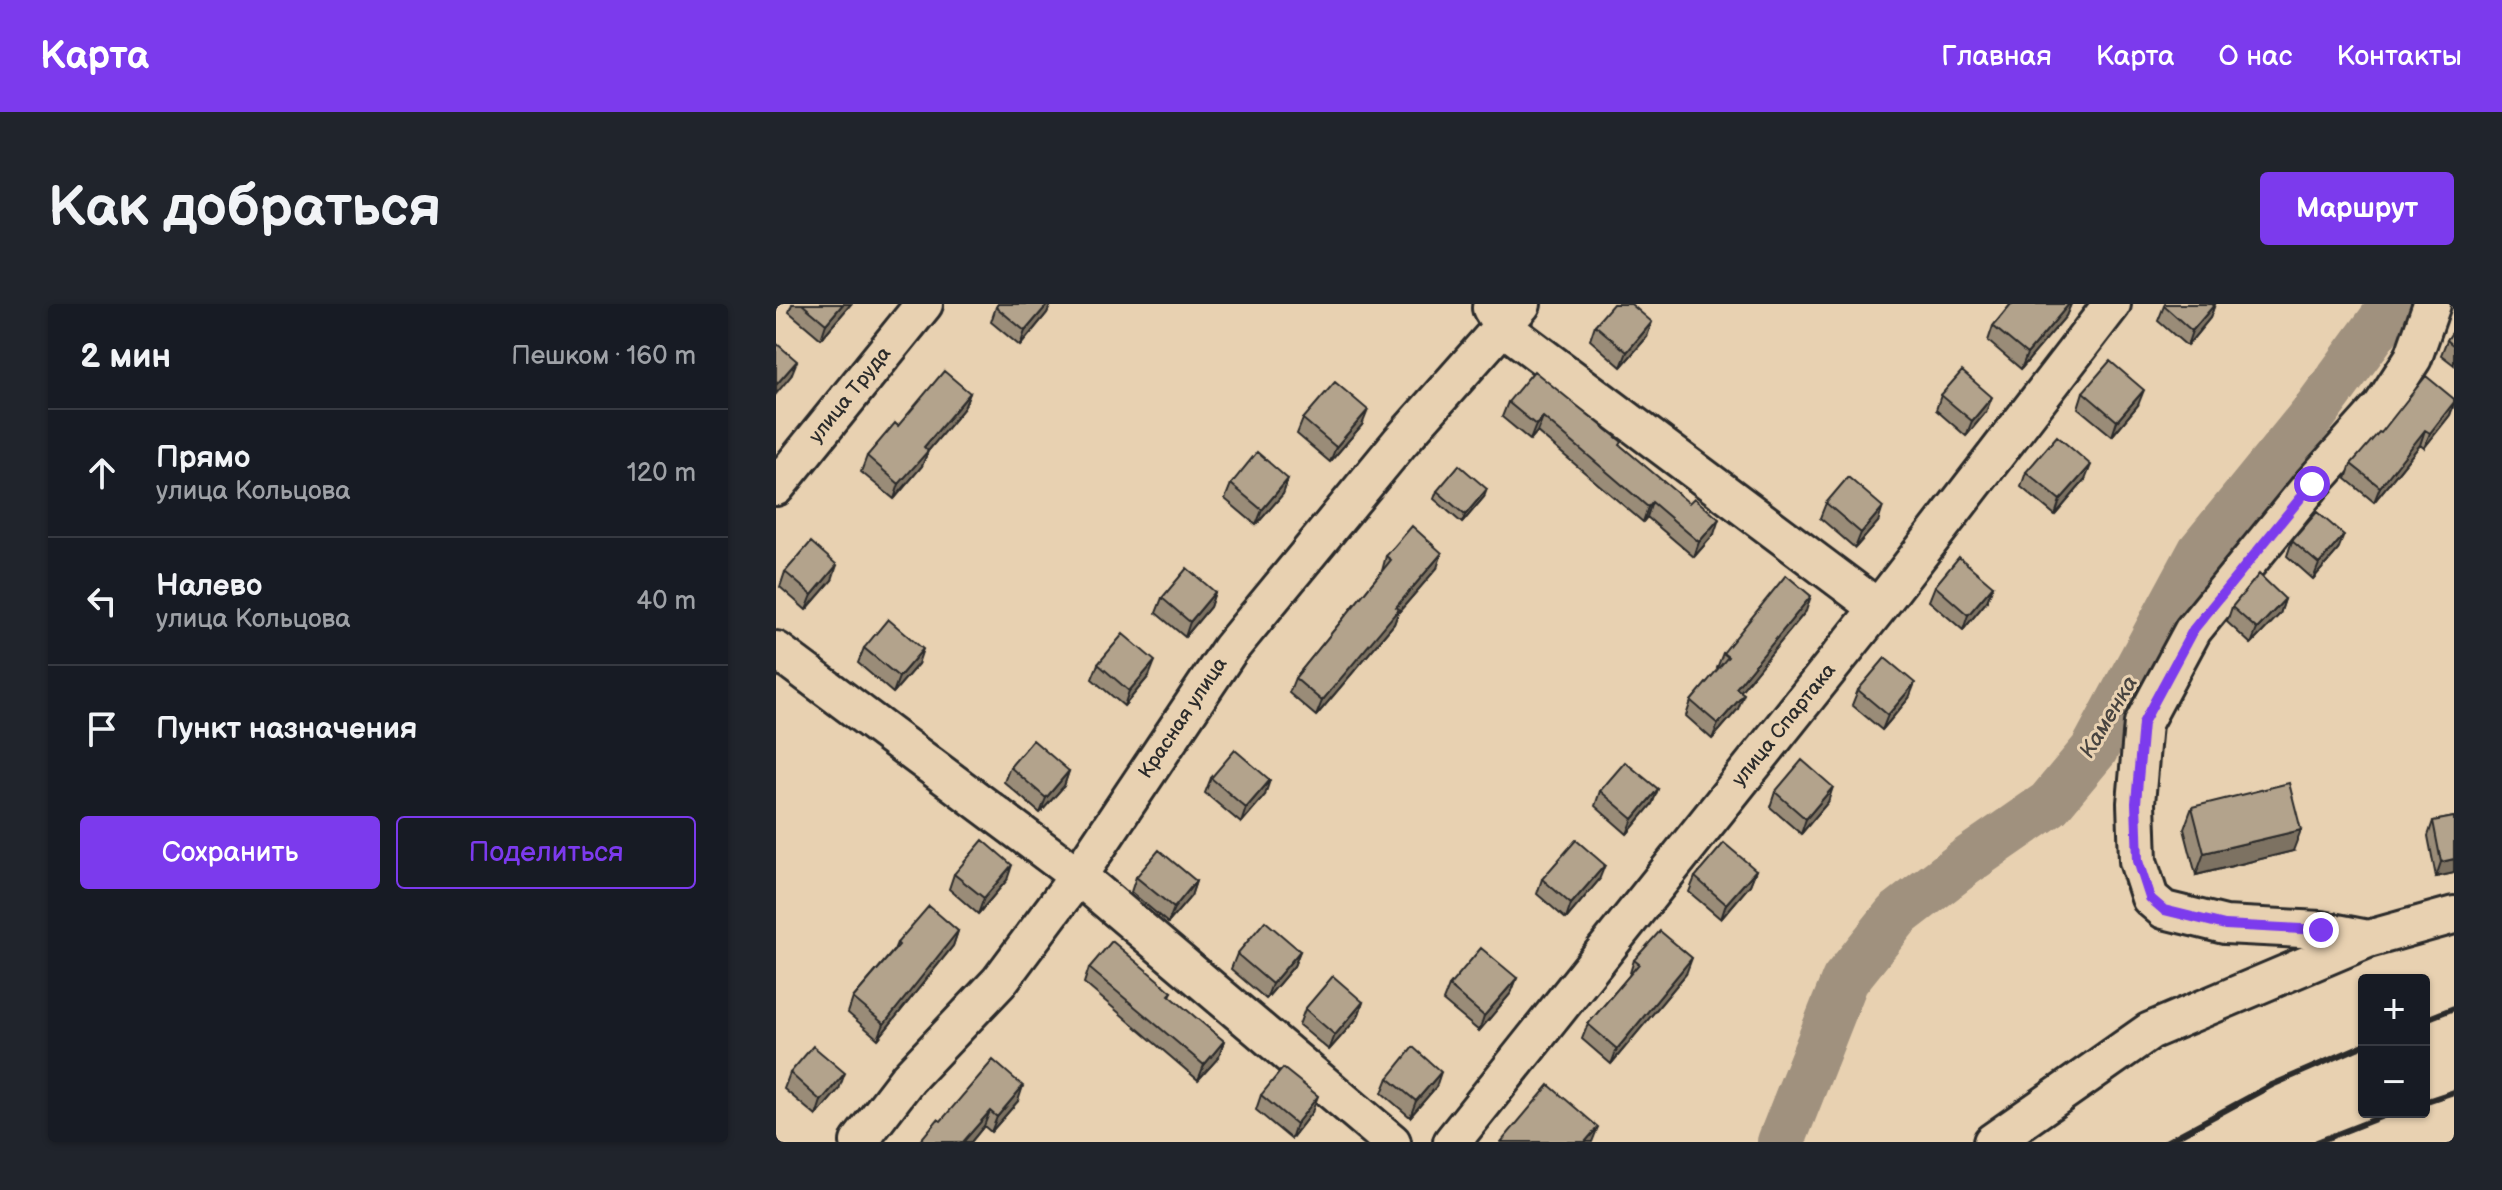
<!DOCTYPE html>
<html lang="ru">
<head>
<meta charset="utf-8">
<style>
	body { margin:0; font-family:"Balsamiq Sans",sans-serif; background:#20242c; color:#f1f3f6 }
	.controls { position:absolute; right:24px; bottom:24px; display:grid; overflow:hidden; border-radius:8px; box-shadow:0 2px 6px #0004 }
	.controls button { width:72px; height:72px; display:grid; place-items:center; padding:0; border:0; border-bottom:2px solid #363941; background:#171b24; color:#f1f3f6; font:40px sans-serif }
	.stop { position:absolute; width:24px; height:24px; margin:-18px; border:6px solid #7c3aed; border-radius:50%; background:#fff }
	.stop.end { background:#7c3aed; border-color:#fff; box-shadow:0 2px 8px #0008 }
	.list { margin:0; padding:0; list-style:none }
	h2 { display:flex; justify-content:space-between; align-items:center; height:104px; margin:0; padding:0 32px; font-size:34px }
	h2 small { font-size:26px; font-weight:400; color:#9ea1a6 }
	.list li { display:grid; grid-template-columns:52px 1fr auto; gap:24px; align-items:center; box-sizing:border-box; height:128px; padding:0 32px; border-top:2px solid #363941 }
	.list b { display:block; font-size:30px; white-space:nowrap }
	.list p { margin:0; font-size:26px; white-space:nowrap; color:#9ea1a6 }
	.list em { font-size:26px; font-style:normal; color:#9ea1a6 }
	.actions { display:flex; gap:16px; padding:24px 32px }
	.actions a { flex:1; padding:18px 0; border:2px solid #7c3aed; border-radius:8px; text-align:center; font-size:28px; color:#7c3aed }
	.actions .main { background:#7c3aed; color:#fff }
	.icon { flex:none; width:44px; height:44px; fill:none; stroke:currentColor; stroke-width:2; stroke-linecap:round; stroke-linejoin:round }
	.map { position:relative; flex:none; width:1678px; height:838px; overflow:hidden; border-radius:8px }
	header { display:flex; align-items:center; gap:48px; box-sizing:border-box; height:112px; padding:0 40px; background:#7c3aed; color:#fff }
	header strong { font-size:38px }
	nav { display:flex; gap:44px; margin-inline-start:auto; font-size:28px }
	.intro { display:flex; align-items:center; justify-content:space-between; box-sizing:border-box; height:192px; padding:0 48px }
	h1 { margin:0; font-size:56px }
	.button { padding:20px 36px; border-radius:8px; background:#7c3aed; color:#fff; font-size:28px; font-weight:700 }
	main { display:flex; gap:48px; padding:0 48px }
	aside { flex:1; background:#171b24; border-radius:8px; box-shadow:0 2px 6px #0004 }
	.map>svg:first-child { display:block }
</style>
</head>
<body>
<header>
<strong>Карта</strong>
<nav><a>Главная</a><a>Карта</a><a>О нас</a><a>Контакты</a></nav>
</header>
<div class="intro"><h1>Как добраться</h1><a class="button">Маршрут</a></div>
<main>
<aside>
<h2>2 мин<small>Пешком · 160 m</small></h2>
<ul class="list">
<li><svg class="icon" aria-label="ahead" viewBox="0 0 24 24"><path d="M12 20V5M6 11l6-6 6 6"/></svg><div><b>Прямо</b><p>улица Кольцова</p></div><em>120 m</em></li>
<li><svg class="icon" aria-label="left" viewBox="0 0 24 24"><path d="M17 20v-9H6M10 6l-5 5 5 5"/></svg><div><b>Налево</b><p>улица Кольцова</p></div><em>40 m</em></li>
<li><svg class="icon" aria-label="arrive" viewBox="0 0 24 24"><path d="M6 21V4h12l-3 4 3 4H6"/></svg><div><b>Пункт назначения</b></div></li>
</ul>
<div class="actions"><a class="main">Сохранить</a><a>Поделиться</a></div>
</aside>
<div class="map">
<svg width="1678" height="838" viewBox="0 0 1678 838">
	<rect width="100%" height="100%" fill="#e8d1b1"/>
	<filter id="ink" filterUnits="userSpaceOnUse"><feTurbulence type="fractalNoise" baseFrequency=".0125" numOctaves="2"/><feDisplacementMap in="SourceGraphic" scale="16" xChannelSelector="R" yChannelSelector="G"/><feConvolveMatrix kernelMatrix="1 2 1 2 8 2 1 2 1" color-interpolation-filters="sRGB"/></filter>
	<g filter="url(#ink)">
		<g fill="none" stroke-linecap="round" stroke-linejoin="round">
			<path stroke="#a0917e" stroke-width="48" d="M1005,838L1069,676L1121,611L1191,557L1273,500L1318,446L1425,248L1539,108L1618,0"/>
			<defs>
				<path id="minor" d="M715,4L726,22L1102,304
					M0,183L148,0
					M0,346L302,572L616,838
					M1592,635L1545,626L1449,621L1388,606L1374,594L1362,557L1360,499L1367,419L1417,326L1536,180L1606,102L1637,54L1656,0
					M83,838L132,774L223,678L302,572L454,345L624,138L746,0
					M676,838L1102,304L1336,0
					M1216,838L1374,727L1592,635L1678,611"/>
			</defs>
			<use href="#minor" stroke="#2b2b2b" stroke-width="42"/>
			<use href="#minor" stroke="#e8d1b1" stroke-width="36"/>
			<path stroke="#2b2b2b" stroke-width="6" d="M1648,716L1678,704
				M1648,798L1678,788
				M1390,838L1496,781L1588,741
				M1541,838L1617,808"/>
		</g>
		<path fill="#9a8c78" stroke="#2b2b2b" stroke-width="2" d="M16,0H75L45,35L13,8Z
			M222,0H275L271,9L244,42L215,18L220,3Z
			M1235,0H1295L1290,12L1245,65L1212,37L1217,22Z
			M1439,0L1434,14L1411,42L1382,17L1388,2Z
			M819,21L871,33L845,63L814,36Z
			M1678,26V61L1665,51L1671,36Z
			M1307,88L1362,101L1336,132L1302,104Z
			M194,89L188,104L152,147L146,162L118,195L85,168L91,152L122,122Z
			M1165,91L1210,108L1190,132L1160,106Z
			M1678,95V101L1674,111L1648,144L1644,141L1598,198L1570,175L1575,160L1605,129Z
			M732,98L844,141L938,230L918,253L871,213L867,218L761,128L754,136L726,113Z
			M527,115L586,121L554,158L521,130Z
			M1250,168L1309,176L1279,211L1245,183Z
			M512,175L507,190L480,221L449,195L455,180Z
			M661,187L708,193L686,219L658,195Z
			M1050,199L1102,218L1079,244L1044,214Z
			M1516,237L1562,246L1537,275L1511,252Z
			M610,252L661,264L622,309L618,320L540,412L513,389L519,374L606,267Z
			M9,268L56,276L30,306L4,283Z
			M1159,282H1217L1211,297L1187,326L1153,297Z
			M439,288L434,303L409,333L380,309L386,294Z
			M1509,295L1504,310L1475,340L1451,318L1456,303Z
			M1030,307L964,387L962,405L936,435L910,412L915,397L943,365L941,364L947,349Z
			M88,344L142,360L117,389L82,359Z
			M322,360L373,372L348,402L316,375Z
			M1082,386L1133,394L1106,426L1076,401Z
			M234,463L293,467L288,482L264,509L228,478Z
			M435,474L489,491L465,519L429,489Z
			M882,485L876,500L851,530L819,502L824,487Z
			M999,488L1052,498L1025,530L994,503Z
			M1416,503L1517,547L1420,571L1408,525Z
			M1678,513V569L1660,573L1652,532L1657,517Z
			M980,566L974,581L945,615L913,588L919,573Z
			M178,570L231,576L202,610L173,585Z
			M360,573L420,577L415,592L392,619L355,588Z
			M766,575L823,576L790,615L761,590Z
			M182,627L177,642L102,735L72,709L77,694L118,646L121,639Z
			M524,647L518,662L490,695L455,665L461,650Z
			M858,656L910,670L835,760L806,735L812,720L853,672Z
			M313,664L396,688L394,692L443,753L422,776L308,679Z
			M741,674L735,689L703,727L667,697L673,682Z
			M587,698L582,713L553,746L523,721L529,705Z
			M14,769L63,785L40,812L8,785Z
			M612,774L660,783L634,813L606,789Z
			M485,791L536,808L515,835L480,806Z
			M242,797L215,828L208,822L195,838H143L165,817Z"/>
		<path fill="#7d7262" stroke="#2b2b2b" stroke-width="2" d="M67,0H75L45,35L50,20Z
			M272,0H275L271,9L244,42L249,27Z
			M1293,0H1295L1290,12L1245,65L1251,50Z
			M1439,0L1434,14L1411,42L1416,27Z
			M876,18L871,33L845,63L851,48Z
			M21,57L15,72L0,90V81Z
			M1368,86L1362,101L1336,132L1341,117Z
			M194,89L188,104L152,147L146,162L118,195L123,180L148,143Z
			M1216,93L1210,108L1190,132L1196,117Z
			M1678,98L1674,111L1648,144L1654,129Z
			M592,106L586,121L554,158L560,143Z
			M767,113L761,128L754,136L760,121Z
			M1649,126L1644,141L1598,198L1604,183Z
			M1315,161L1309,176L1279,211L1284,196Z
			M512,175L507,190L480,221L486,206Z
			M711,185L708,193L686,219L689,211Z
			M876,198L871,213L867,218L872,203Z
			M1107,203L1102,218L1079,244L1085,229Z
			M943,215L938,230L918,253L923,238Z
			M1568,231L1562,246L1537,275L1543,260Z
			M666,249L661,264L622,309L618,320L540,412L546,397L620,303Z
			M61,261L56,276L30,306L36,291Z
			M1217,282L1211,297L1187,326L1192,311Z
			M439,288L434,303L409,333L414,318Z
			M1035,292L1030,307L955,399L960,384Z
			M1509,295L1504,310L1475,340L1481,325Z
			M147,345L142,360L117,389L123,373Z
			M379,357L373,372L348,402L353,387Z
			M1139,379L1133,394L1106,426L1112,411Z
			M968,390L962,405L936,435L942,420Z
			M293,467L288,482L264,509L270,494Z
			M494,476L489,491L465,519L470,504Z
			M1057,483L1052,498L1025,530L1030,515Z
			M882,485L876,500L851,530L857,515Z
			M1525,526L1517,547L1420,571L1428,549Z
			M1678,555V569L1660,573L1665,558Z
			M236,561L231,576L202,610L208,594Z
			M829,561L823,576L790,615L795,600Z
			M980,566L974,581L945,615L950,600Z
			M420,577L415,592L392,619L398,604Z
			M182,627L177,642L102,735L108,720Z
			M524,647L518,662L490,695L496,680Z
			M916,654L910,670L835,760L841,745Z
			M741,674L735,689L703,727L708,712Z
			M587,698L582,713L553,746L559,731Z
			M448,737L443,753L422,776L428,761Z
			M665,768L660,783L634,813L640,797Z
			M69,769L63,785L40,812L45,797Z
			M247,782L242,797L215,828L221,813Z
			M542,792L536,808L515,835L520,820Z
			M214,807L208,822L195,838H187Z
			M822,823L816,838H809Z"/>
		<path fill="#b3a38c" stroke="#2b2b2b" stroke-width="2" d="M26,0H67L50,20Z
			M222,0H272L249,27L220,3Z
			M837,0H855L876,18L851,48L819,21Z
			M1235,0H1293L1251,50L1217,22Z
			M1389,0H1439L1416,27L1388,2Z
			M1678,26V42L1671,36Z
			M0,39L21,57L0,81Z
			M1334,57L1368,86L1341,117L1307,88Z
			M168,67L194,89L148,143L152,147L123,180L91,152L119,119L122,122Z
			M758,67L846,138L844,141L913,199L918,194L943,215L923,238L876,198L872,203L767,113L760,121L732,98Z
			M1186,67L1216,93L1196,117L1165,91Z
			M1650,72L1678,95V98L1654,129L1649,126L1604,183L1575,160L1603,128L1605,129Z
			M559,78L592,106L560,143L527,115Z
			M1281,132L1315,161L1284,196L1250,168Z
			M481,148L512,175L486,206L455,180Z
			M683,161L711,185L689,211L661,187Z
			M1072,173L1107,203L1085,229L1050,199Z
			M1541,208L1568,231L1543,260L1516,237Z
			M636,222L666,249L620,303L623,305L546,397L519,374L615,256L610,252Z
			M35,238L61,261L36,291L9,268Z
			M1183,253L1217,282L1192,311L1159,282Z
			M411,264L439,288L414,318L386,294Z
			M1483,270L1509,295L1481,325L1456,303Z
			M1010,271L1035,292L960,384L968,390L942,420L915,397L952,353L947,349Z
			M112,315L147,345L123,373L88,344Z
			M347,330L379,357L353,387L322,360Z
			M1109,354L1139,379L1112,411L1082,386Z
			M257,436L293,467L270,494L234,463Z
			M459,446L494,476L470,504L435,474Z
			M1026,456L1057,483L1030,515L999,488Z
			M849,458L882,485L857,515L824,487Z
			M1513,479L1525,526L1428,549L1416,503Z
			M1678,513V555L1665,558L1657,517Z
			M207,536L236,561L208,594L178,570Z
			M800,536L829,561L795,600L766,575Z
			M948,539L980,566L950,600L919,573Z
			M383,546L420,577L398,604L360,573Z
			M153,602L182,627L108,720L77,694L123,641L121,639Z
			M489,617L524,647L496,680L461,650Z
			M884,627L916,654L841,745L812,720L863,660L858,656Z
			M336,637L396,688L393,691L448,737L428,761L313,664Z
			M705,644L741,674L708,712L673,682Z
			M557,672L587,698L559,731L529,705Z
			M37,742L69,769L45,797L14,769Z
			M637,743L665,768L640,797L612,774Z
			M217,756L247,782L221,813L214,807L187,838H143L162,815L165,817Z
			M507,764L542,792L520,820L485,791Z
			M773,781L822,823L809,838H725Z"/>
	</g>
	<g fill="none" stroke-linecap="round" stroke-linejoin="round" filter="url(#ink)">
		<path stroke="#7c3aed" stroke-width="10" d="M1536,180L1417,326L1367,419L1360,499L1362,557L1374,594L1388,606L1449,621L1545,626"/>
	</g>
	<g text-anchor="middle" dominant-baseline="central" stroke-width="6" stroke-linejoin="round" paint-order="stroke">
		<g font-size="20" fill="#2b2b2b" stroke="#e8d1b1">
			<text transform="translate(74 91) rotate(-51)">улица Труда</text>
			<text transform="translate(407 414) rotate(-56)">Красная улица</text>
			<text transform="translate(1008 421) rotate(-51)">улица Спартака</text>
		</g>
		<g font-size="22" font-style="italic" fill="#484440" stroke="#e8d1b1">
			<text transform="translate(1333 413) rotate(-59)">Каменка</text>
		</g>
	</g>
</svg>
<div class="controls">
<button>+</button>
<button>−</button>
</div>
<div class="stop" style="left:1536px;top:180px"></div>
<div class="stop end" style="left:1545px;top:626px"></div>
</div>
</main>
</body>
</html>
